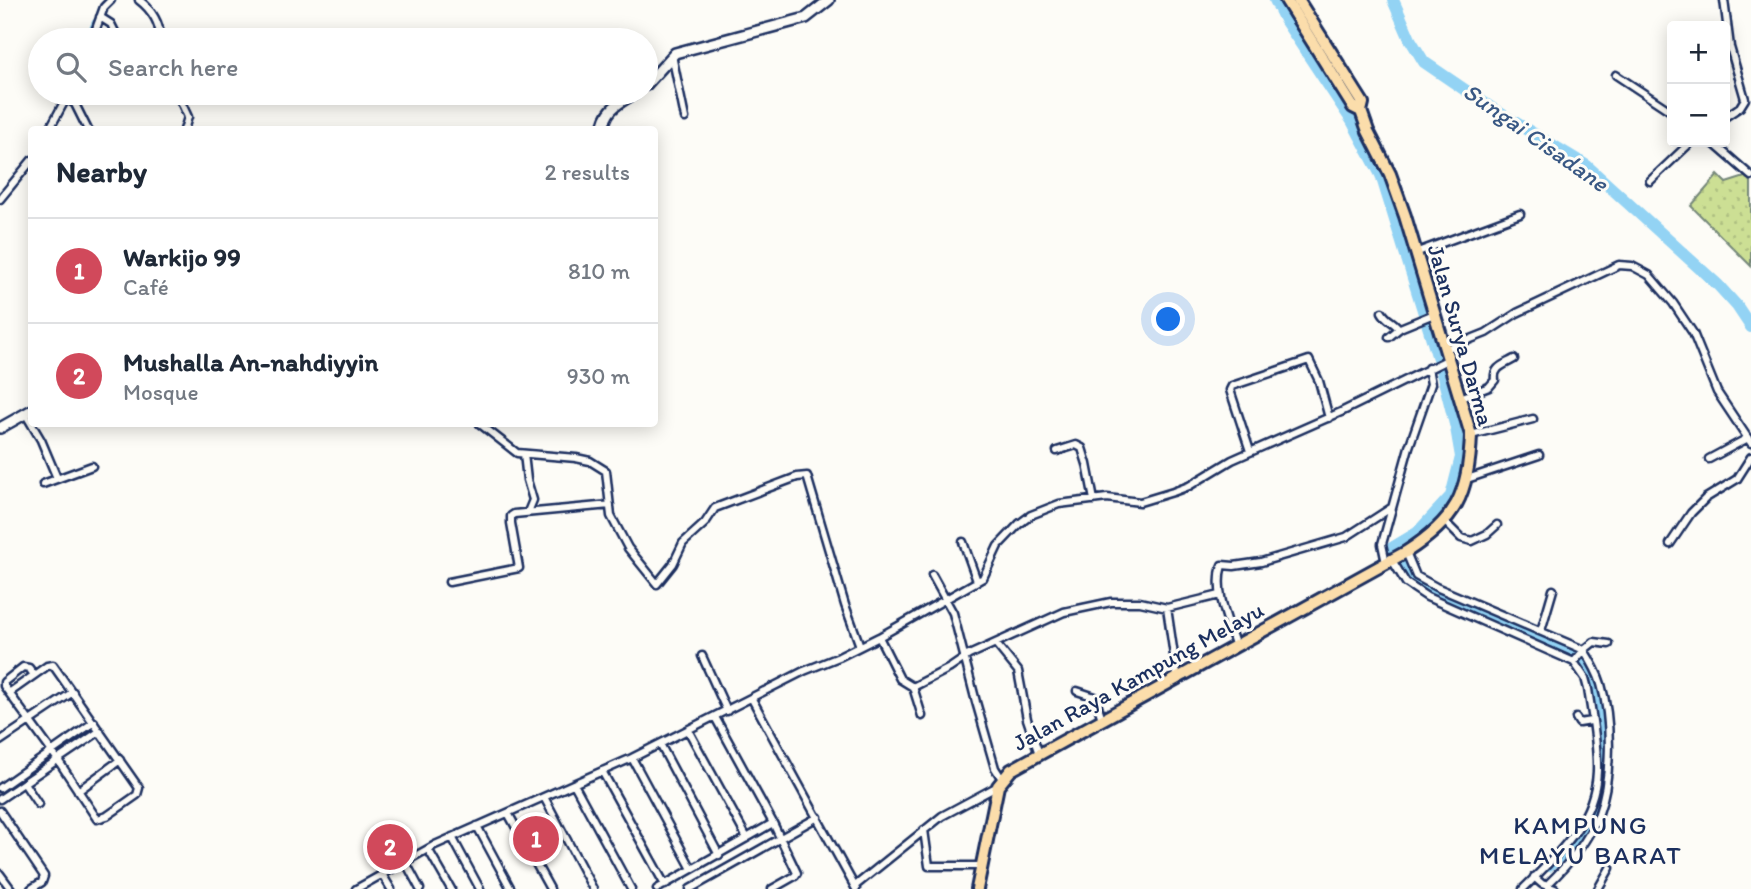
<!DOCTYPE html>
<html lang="en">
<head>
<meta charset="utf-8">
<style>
	body { margin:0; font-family:Itim,sans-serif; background:#f2f2f3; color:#1f2937 }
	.controls { position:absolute; right:21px; top:21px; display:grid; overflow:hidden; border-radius:7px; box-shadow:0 4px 18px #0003 }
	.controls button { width:63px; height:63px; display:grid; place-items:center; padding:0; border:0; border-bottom:2px solid #e0e1e3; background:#fff; color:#1f2937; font:35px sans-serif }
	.you { position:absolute; left:1169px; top:320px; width:24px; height:24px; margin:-18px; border:5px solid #fff; border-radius:50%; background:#1a73e8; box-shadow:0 0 0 10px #1a73e833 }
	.badge { display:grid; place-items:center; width:46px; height:46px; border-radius:50%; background:#d1495b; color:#fff; font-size:23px; font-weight:700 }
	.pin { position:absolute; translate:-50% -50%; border:4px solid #fff; box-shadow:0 2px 7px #0006 }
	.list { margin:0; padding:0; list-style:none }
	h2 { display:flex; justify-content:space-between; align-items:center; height:91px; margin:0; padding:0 28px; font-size:30px }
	h2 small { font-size:23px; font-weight:400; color:#747a83 }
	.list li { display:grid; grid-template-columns:46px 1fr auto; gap:21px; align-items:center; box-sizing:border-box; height:105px; padding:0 28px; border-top:2px solid #e0e1e3 }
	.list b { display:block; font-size:26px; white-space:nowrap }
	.list p { margin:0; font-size:23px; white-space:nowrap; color:#747a83 }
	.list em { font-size:23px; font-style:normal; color:#747a83 }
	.icon { flex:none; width:38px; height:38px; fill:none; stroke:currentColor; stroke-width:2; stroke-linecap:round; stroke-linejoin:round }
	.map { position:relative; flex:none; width:1751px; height:889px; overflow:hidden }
	.search { position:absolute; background:#fff; box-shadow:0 4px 18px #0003; left:28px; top:28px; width:630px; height:77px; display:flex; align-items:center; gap:18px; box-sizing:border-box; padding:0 24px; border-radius:38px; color:#747a83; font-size:26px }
	.panel { position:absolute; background:#fff; box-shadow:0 4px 18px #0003; left:28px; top:126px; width:630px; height:301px; border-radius:7px }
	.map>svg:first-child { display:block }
</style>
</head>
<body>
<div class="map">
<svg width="1751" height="889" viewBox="0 0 1751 889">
	<defs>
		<pattern id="green-dots" width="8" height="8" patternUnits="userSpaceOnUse" patternTransform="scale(1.75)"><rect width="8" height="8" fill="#ccdf94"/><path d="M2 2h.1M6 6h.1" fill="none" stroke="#afc082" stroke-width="1.8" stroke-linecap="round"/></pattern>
	</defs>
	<rect width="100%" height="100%" fill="#fdfcf7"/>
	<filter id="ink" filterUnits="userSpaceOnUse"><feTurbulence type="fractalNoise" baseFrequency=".0143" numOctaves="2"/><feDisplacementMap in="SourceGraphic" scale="14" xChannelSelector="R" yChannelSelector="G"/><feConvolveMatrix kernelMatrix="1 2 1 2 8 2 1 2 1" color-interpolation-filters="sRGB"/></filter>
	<g filter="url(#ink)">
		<path fill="url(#green-dots)" stroke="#748779" stroke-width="2" d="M1718,175L1726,183L1751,175V266L1691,206Z"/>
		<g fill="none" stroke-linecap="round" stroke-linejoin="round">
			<path stroke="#93d3f4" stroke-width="7" d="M88,40L95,23"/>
			<path stroke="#93d3f4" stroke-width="12" d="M1275,0L1285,20L1352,121L1381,175L1440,365L1456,428L1461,457L1451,496L1417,533L1392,548L1405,574L1430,594L1575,652L1591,666L1599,738L1598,796L1574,842L1549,866
				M1393,0L1410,39L1424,62L1493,109L1587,166L1718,285L1737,306L1751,327"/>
			<defs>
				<path id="street" d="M139,0C151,9 162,25 159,40
					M1724,0L1730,47L1745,99L1740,107L1725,117
					M100,17L111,24L119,40
					M92,40L104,7L111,0
					M672,55L685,118
					M1616,75L1672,112
					M177,93L188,117L184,130
					M66,98L75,104L88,130
					M49,130L69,93
					M1712,142L1751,176
					M1650,181L1691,142
					M0,199L32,160
					M1415,253L1520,214
					M1382,312C1386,320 1395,322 1399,329
					M1389,337L1400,328L1434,314
					M1446,349L1486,333L1517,313L1619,265L1632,266L1649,275L1673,303L1693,333L1717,392L1751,443
					M1460,398L1489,387L1495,380C1493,367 1504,365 1514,359
					M25,413L41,440L57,478
					M480,424L517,453L576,458L590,461L606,471L611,516L628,548L657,584L673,564L683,543L705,523L715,508L797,477L807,476L845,605L860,646
					M1471,435L1533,419
					M1057,451L1076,445L1082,448L1087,464L1094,500
					M1250,451L1230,390L1232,386L1309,360L1319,381L1329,418
					M524,454L527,480L533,500L528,512
					M1709,459L1748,438
					M1467,479L1539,455
					M43,484L92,466
					M1445,522L1461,538L1472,541L1487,534L1497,525
					M963,542L977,581
					M1670,544L1691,513L1706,498L1737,479L1751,457
					M1406,552L1416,576L1436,587L1584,650L1594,642L1609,644
					M1392,560L1406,583L1427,597L1574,662L1585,678L1588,689C1592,716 1598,745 1597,771C1595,822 1556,856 1523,889
					M1386,563L1382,544L1409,447L1431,384L1428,368
					M932,575L953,613L976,702L995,768L1002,779
					M449,582L519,568L511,523V516L514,514L610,505
					M1167,608L1177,676
					M1541,631L1553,590
					M879,637L900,679L913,687
					M996,644L1018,671L1027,719L1039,754
					M1236,647C1228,622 1214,591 1222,565L1234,566L1261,562L1346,537L1391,508
					M702,656L727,711
					M1077,691L1095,697L1102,719
					M9,693L47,666L53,665L139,788L137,795L107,816L97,819L58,760L4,686V682L23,667L29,668L34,675
					M752,699L856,889
					M922,716L913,687L950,668L969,655L1064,612L1111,602H1140L1167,608L1220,595
					M715,717L773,823L797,873L795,876L772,889
					M1576,718L1579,723L1591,721
					M688,730L747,838
					M0,741L73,692
					M660,744L719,855
					M632,758L692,869
					M602,771L665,885
					M24,783L38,804
					M574,784L631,889
					M0,788L94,722
					M78,791L120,760
					M544,797L593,889
					M0,799L100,731
					M0,811L44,876L42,882L31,889
					M508,813L550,889
					M477,826L511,889
					M924,830L929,866H981
					M452,837L480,889
					M428,849L451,889
					M405,861L420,889
					M0,874L11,889
					M382,874L391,889
					M1534,877L1542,884L1555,889
					M1547,885C1568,865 1587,843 1598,816C1612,779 1612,721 1601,684C1597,671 1591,661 1584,650L1574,662
					M855,886L942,816L998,786
					M356,889L435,845L632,758L804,671L839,657L879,637L983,578L998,546L1019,524L1031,515L1059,504L1107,498L1140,502L1173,492L1189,486L1232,460L1341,412L1449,359
					M657,889L773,823
					M690,889L818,817
					M1598,889L1610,868"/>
				<path id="secondary" d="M646,85L675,53L806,18L829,0
					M603,130C606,108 618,104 635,93
					M0,428L32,410"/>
				<path id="primary" d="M1286,0L1353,107L1361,111
					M977,889L998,786L1011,770L1406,552C1456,520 1469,494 1471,435L1405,216L1390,174L1368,131L1361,111L1363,103L1298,0"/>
			</defs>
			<use href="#street" stroke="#1b2f5e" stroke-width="11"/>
			<use href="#secondary" stroke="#1b2f5e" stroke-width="14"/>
			<use href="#primary" stroke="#1b2f5e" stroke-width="16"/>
			<use href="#street" stroke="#fdfcf7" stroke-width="6"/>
			<use href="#secondary" stroke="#fdfcf7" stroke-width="9"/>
			<use href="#primary" stroke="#fbddab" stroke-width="10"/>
		</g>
	</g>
	<g text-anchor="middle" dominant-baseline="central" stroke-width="6" stroke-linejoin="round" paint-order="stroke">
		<g font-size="23" fill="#1b2f5e" stroke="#fdfcf7">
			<text transform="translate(1461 335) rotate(74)">Jalan Surya Darma</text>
			<text transform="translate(1138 676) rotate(-29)">Jalan Raya Kampung Melayu</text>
		</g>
		<g font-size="24" font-style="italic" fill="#395884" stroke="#fdfcf7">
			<text transform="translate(1536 137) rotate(35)">Sungai Cisadane</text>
		</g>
		<g font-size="26" letter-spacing="2" fill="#1b2f5e" stroke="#fdfcf7">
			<text x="1581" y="825">KAMPUNG<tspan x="1581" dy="30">MELAYU BARAT</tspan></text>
		</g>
	</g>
</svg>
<div class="controls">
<button>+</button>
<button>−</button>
</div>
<div class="you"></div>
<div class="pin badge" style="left:536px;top:839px">1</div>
<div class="pin badge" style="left:390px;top:847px">2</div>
<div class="search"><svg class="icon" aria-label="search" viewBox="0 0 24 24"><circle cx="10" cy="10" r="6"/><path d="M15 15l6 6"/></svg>Search here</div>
<section class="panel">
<h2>Nearby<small>2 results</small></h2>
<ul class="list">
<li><span class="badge">1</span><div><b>Warkijo 99</b><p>Café</p></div><em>810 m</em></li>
<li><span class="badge">2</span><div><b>Mushalla An-nahdiyyin</b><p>Mosque</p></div><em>930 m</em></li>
</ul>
</section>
</div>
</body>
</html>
